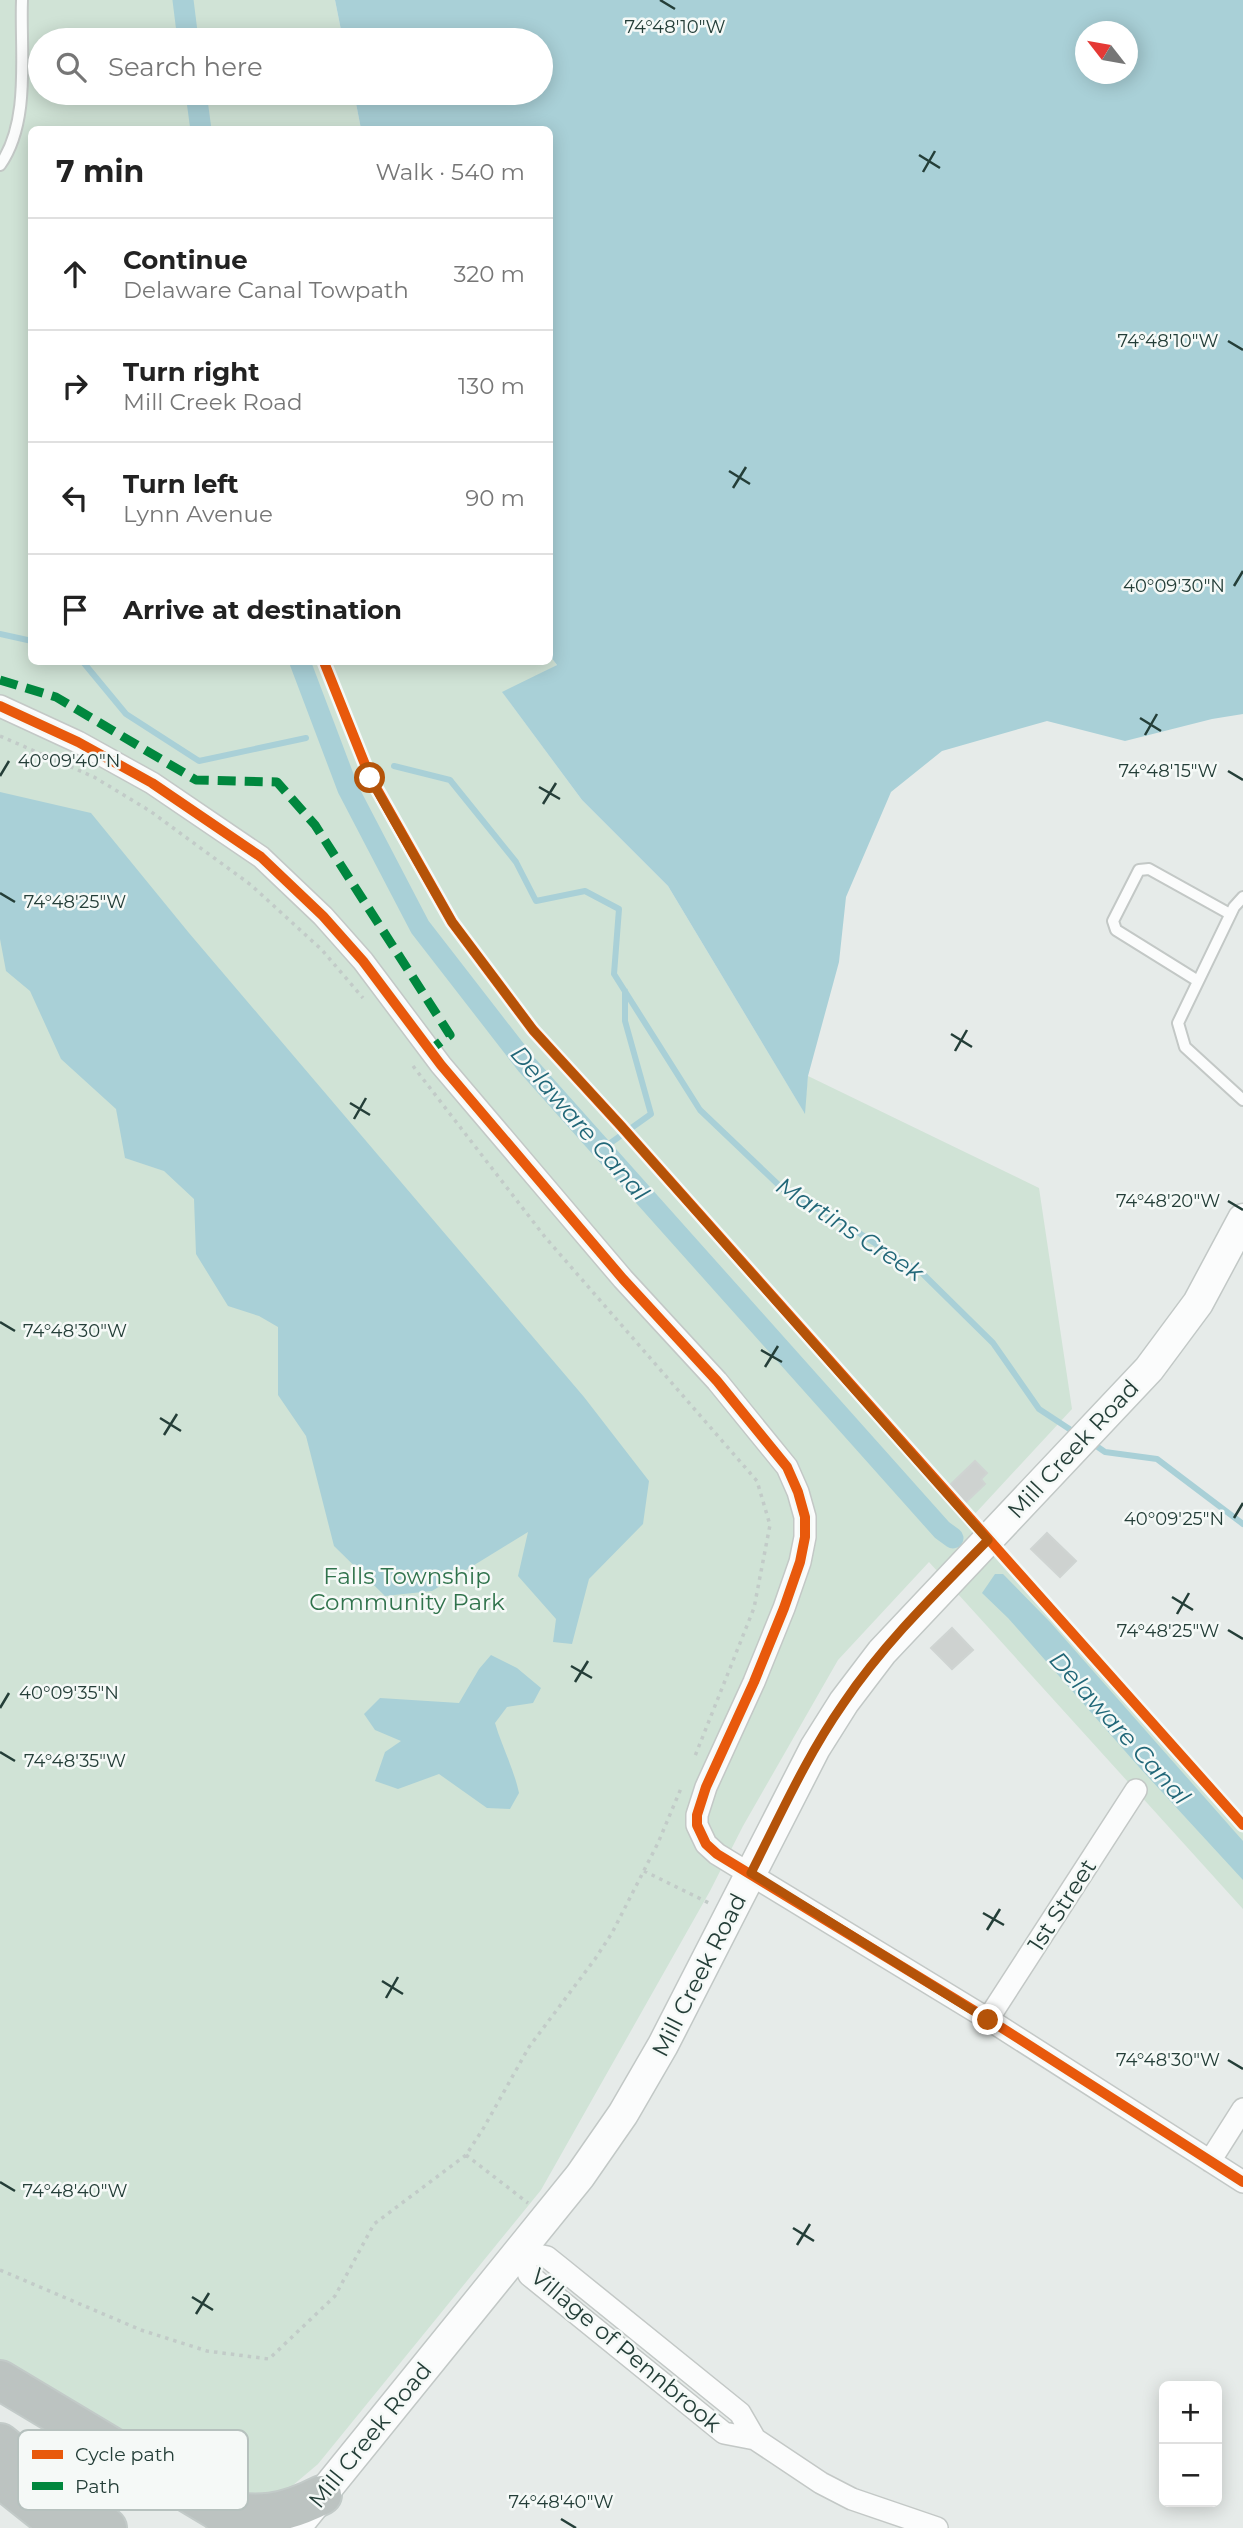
<!DOCTYPE html>
<html lang="en">
<head>
<meta charset="utf-8">
<style>
	body { margin:0; font-family:Montserrat,sans-serif; background:#f2f2f2; color:#222 }
	.controls { position:absolute; right:21px; bottom:21px; display:grid; overflow:hidden; border-radius:10px; box-shadow:0 4px 18px #0003 }
	.controls button { width:63px; height:63px; display:grid; place-items:center; padding:0; border:0; border-bottom:2px solid #e0e0e0; background:#fff; color:#222; font:35px sans-serif }
	.compass { position:absolute; left:1075px; top:21px; width:63px; height:63px; border-radius:50%; background:#fff; box-shadow:0 4px 18px #0003; rotate:301deg }
	.stop { position:absolute; width:21px; height:21px; margin:-16px; border:5px solid #b45309; border-radius:50%; background:#fff }
	.stop.end { background:#b45309; border-color:#fff; box-shadow:0 2px 7px #0008 }
	.list { margin:0; padding:0; list-style:none }
	h2 { display:flex; justify-content:space-between; align-items:center; height:91px; margin:0; padding:0 28px; font-size:30px }
	h2 small { font-size:23px; font-weight:400; color:#767676 }
	.list li { display:grid; grid-template-columns:46px 1fr auto; gap:21px; align-items:center; box-sizing:border-box; height:112px; padding:0 28px; border-top:2px solid #e0e0e0 }
	.list b { display:block; font-size:26px; white-space:nowrap }
	.list p { margin:0; font-size:23px; white-space:nowrap; color:#767676 }
	.list em { font-size:23px; font-style:normal; color:#767676 }
	.icon { flex:none; width:38px; height:38px; fill:none; stroke:currentColor; stroke-width:2; stroke-linecap:round; stroke-linejoin:round }
	.map { position:relative; flex:none; width:1243px; height:2528px; overflow:hidden }
	.search { position:absolute; background:#fff; box-shadow:0 4px 18px #0003; left:28px; top:28px; width:525px; height:77px; display:flex; align-items:center; gap:18px; box-sizing:border-box; padding:0 24px; border-radius:38px; color:#767676; font-size:26px }
	.panel { position:absolute; background:#fff; box-shadow:0 4px 18px #0003; left:28px; top:126px; width:525px; height:539px; border-radius:10px }
	.map>svg:first-child { display:block }
</style>
</head>
<body>
<div class="map">
<svg width="1243" height="2528" viewBox="0 0 1243 2528">
	<rect width="100%" height="100%" fill="#e6ebe9"/>
	<path fill="#d0e3d6" d="M0,0H335L343,40H40V93H354L361,129L32,130V662H550V656L557,665L503,693L582,800L668,886L804,1112L808,1076L1039,1188L1072,1409L972,1517L1243,1815V1909L929,1562L838,1660L743,1826L710,1891L541,2190L318,2464L279,2497L240,2501L0,2366Z"/>
	<path fill="#a9d0d7" fill-rule="evenodd" d="M335,0H1243V714L1212,719L1125,741L1047,721L942,751L891,792L846,897L839,962L808,1076L805,1114L668,886L582,800L502,692L557,665L550,656V130L361,129L354,93H541V40H343ZM1086,32H1128V74H1086Z
		M0,792L91,813L189,933L584,1397L649,1481L643,1524L589,1579L572,1644L553,1642L556,1619L518,1576L528,1532L432,1591L385,1596L334,1546L306,1436L278,1395V1327L259,1316L228,1306L196,1254L194,1199L164,1171L125,1158L116,1109L61,1059L30,991L6,971L0,939Z
		M995,1574H1003L1050,1622L1243,1841V1880L1139,1767L1008,1618L982,1593Z
		M491,1655L517,1668L541,1688L533,1703L507,1707L495,1723C502,1747 514,1769 519,1793L510,1809L487,1808L439,1774L398,1789L375,1781L385,1752L401,1741L375,1730L364,1714L380,1698L459,1703L479,1669Z"/>
	<g fill="none" stroke-linecap="round" stroke-linejoin="round">
		<path stroke="#a9d0d7" stroke-width="6" d="M0,634L32,641
			M83,662L126,714L199,761L306,738
			M394,766L450,780L516,862L536,901L585,891L619,909L614,974L700,1110L785,1191L845,1224L923,1274L993,1343L1039,1409L1077,1434
			M602,1149L651,1114L625,1021V991
			M1092,1443L1105,1452L1157,1459L1243,1524"/>
		<path stroke="#a9d0d7" stroke-width="21" d="M183,0L188,40
			M196,93L201,130
			M300,662L348,789L420,927L527,1065L942,1530L953,1538"/>
	</g>
	<path fill="#ced2d0" stroke="#cfd4d2" stroke-width="2" d="M975,1461L987,1473L981,1479L985,1484L964,1504L948,1487Z
		M1047,1533L1076,1561L1060,1577L1031,1549Z
		M952,1628L973,1650L952,1669L931,1648Z"/>
	<g fill="none" stroke-linecap="round" stroke-linejoin="round">
		<defs>
			<path id="service" d="M0,165C31,121 20,52 22,0
				M1243,897L1234,907L1178,1023L1185,1047L1243,1100
				M1198,981L1116,930L1113,921L1139,870L1149,869L1230,914"/>
			<path id="minor" d="M0,706L78,742L152,783L261,857L323,916L363,961L441,1065L623,1279L717,1381L787,1467L798,1492L805,1517V1537L800,1562L784,1608L754,1682L706,1787L697,1815V1825L706,1844L717,1854L988,2019L1243,2182
				M988,2019L1136,1790
				M1210,2161L1243,2109
				M519,2251L529,2275L724,2433L755,2439L821,2483L852,2499L937,2528
				M519,2251L547,2257L557,2265L740,2413L755,2439"/>
			<path id="secondary" d="M295,2528L580,2176L623,2114L663,2045L815,1748L844,1702L882,1652L1149,1369L1198,1303L1243,1219"/>
			<path id="motorway" d="M0,2380L217,2510L237,2528
				M0,2443L107,2528
				M0,2478L63,2528
				M217,2510C260,2517 283,2515 322,2495"/>
		</defs>
		<use href="#service" stroke="#c3c8c6" stroke-width="14"/>
		<use href="#minor" stroke="#c3c8c6" stroke-width="24"/>
		<use href="#secondary" stroke="#c2c8c6" stroke-width="33"/>
		<use href="#motorway" stroke="#c2cac8" stroke-width="42"/>
		<path stroke="#c2cbc8" stroke-width="3.5" stroke-dasharray="3.5 5" stroke-linecap="butt" d="M0,736L94,777L150,811L251,885L322,950L363,998
			M413,1066L545,1237L757,1481L770,1525L754,1608L695,1756
			M644,1871L709,1903
			M466,2155L528,2203
			M0,2270L141,2330L207,2351L269,2359L335,2296L374,2224L466,2155L483,2129L529,2047L595,1959L612,1933L658,1843L682,1786"/>
		<use href="#service" stroke="#fbfcfc" stroke-width="10"/>
		<use href="#minor" stroke="#fbfcfc" stroke-width="21"/>
		<use href="#secondary" stroke="#fbfcfc" stroke-width="30"/>
		<use href="#motorway" stroke="#bcc3c1" stroke-width="38"/>
		<path stroke="#00873e" stroke-width="9" stroke-dasharray="18 9" stroke-linecap="butt" d="M0,680L56,697L196,780L277,782L315,825L450,1035L430,1050"/>
		<defs>
			<path id="cycleway" d="M324,662L370,777L452,922L533,1030L621,1126L1243,1825
				M0,706L78,742L152,783L261,857L323,916L363,961L441,1065L623,1279L717,1381L787,1467L798,1492L805,1517V1537L800,1562L784,1608L754,1682L706,1787L697,1815V1825L706,1844L717,1854L988,2019L1243,2182"/>
		</defs>
		<use href="#cycleway" stroke="#f5f9f7" stroke-width="15"/>
		<use href="#cycleway" stroke="#e8590c" stroke-width="10"/>
	</g>
	<g fill="none" stroke-linecap="round" stroke-linejoin="round">
		<path stroke="#b45309" stroke-width="9" d="M370,778L452,922L533,1030L621,1126L988,1540C937,1592 884,1643 843,1704C806,1757 780,1816 751,1873L988,2020"/>
	</g>
	<path fill="none" stroke="#243e38" stroke-width="2.5" d="M660,0L675,9M919,155L940,168M923,172L935,151M1228,341L1243,350M729,471L750,484M733,488L746,467M1234,586L1243,571M1140,718L1161,731M1145,735L1157,714M1228,771L1243,780M0,776L9,761M539,787L560,799M543,804L556,783M0,893L15,902M951,1034L972,1047M955,1051L967,1030M350,1103L370,1115M354,1119L366,1098M1228,1201L1243,1210M0,1322L15,1331M761,1350L782,1362M765,1367L778,1346M160,1418L181,1431M164,1435L177,1414M1234,1518L1243,1503M1172,1597L1193,1610M1177,1614L1189,1593M1228,1630L1243,1639M571,1666L592,1678M575,1682L588,1661M0,1708L9,1693M0,1752L15,1761M983,1913L1004,1925M987,1930L1000,1909M382,1981L403,1994M386,1998L398,1977M1228,2060L1243,2069M0,2182L15,2191M793,2228L814,2241M797,2245L810,2224M192,2297L213,2310M196,2314L209,2293M561,2519L576,2528"/>
	<g text-anchor="middle" dominant-baseline="central" stroke-width="5" stroke-linejoin="round" paint-order="stroke">
		<g font-size="23" fill="#243e38" stroke="#f5f9f7">
			<text transform="translate(1073 1449) rotate(-47)">Mill Creek Road</text>
			<text transform="translate(1062 1905) rotate(-57)">1st Street</text>
			<text transform="translate(699 1975) rotate(-63)">Mill Creek Road</text>
			<text transform="translate(626 2350) rotate(40)">Village of Pennbrook</text>
			<text transform="translate(370 2435) rotate(-51)">Mill Creek Road</text>
		</g>
		<g font-size="23" fill="#30734c" stroke="#f5f9f7">
			<text x="407" y="1576">Falls Township<tspan x="407" dy="26">Community Park</tspan></text>
		</g>
		<g font-size="24" font-style="italic" fill="#216778" stroke="#f5f9f7">
			<text transform="translate(580 1123) rotate(49)">Delaware Canal</text>
			<text transform="translate(850 1229) rotate(33)">Martins Creek</text>
			<text transform="translate(1120 1728) rotate(48)">Delaware Canal</text>
		</g>
	</g>
	<rect x="18" y="2430" width="230" height="80" rx="10" fill="#f5f9f7" stroke="#b6c1be" stroke-width="2"/>
	<rect x="32" y="2450" width="31" height="9" fill="#e8590c"/>
	<rect x="32" y="2482" width="31" height="8" fill="#00873e"/>
	<g font-size="19" fill="#243e38">
		<text x="75" y="2461">Cycle path</text>
		<text x="75" y="2493">Path</text>
	</g>
	<g font-size="18" text-anchor="middle" fill="#243e38" stroke="#f5f9f7" stroke-width="5" stroke-linejoin="round" paint-order="stroke">
		<text x="675" y="33">74°48'10"W</text>
		<text x="1168" y="347">74°48'10"W</text>
		<text x="1174" y="592">40°09'30"N</text>
		<text x="69" y="767">40°09'40"N</text>
		<text x="1168" y="777">74°48'15"W</text>
		<text x="75" y="908">74°48'25"W</text>
		<text x="1168" y="1207">74°48'20"W</text>
		<text x="75" y="1337">74°48'30"W</text>
		<text x="1174" y="1525">40°09'25"N</text>
		<text x="1168" y="1637">74°48'25"W</text>
		<text x="69" y="1699">40°09'35"N</text>
		<text x="75" y="1767">74°48'35"W</text>
		<text x="1168" y="2066">74°48'30"W</text>
		<text x="75" y="2197">74°48'40"W</text>
		<text x="561" y="2508">74°48'40"W</text>
	</g>
</svg>
<div class="controls">
<button>+</button>
<button>−</button>
</div>
<svg class="compass" viewBox="-18 -18 36 36"><path d="M0-13l5 13h-10z" fill="#e53935"/><path d="M0 13l5-13h-10z" fill="#767676"/></svg>
<div class="stop" style="left:370px;top:778px"></div>
<div class="stop end" style="left:988px;top:2020px"></div>
<div class="search"><svg class="icon" aria-label="search" viewBox="0 0 24 24"><circle cx="10" cy="10" r="6"/><path d="M15 15l6 6"/></svg>Search here</div>
<section class="panel">
<h2>7 min<small>Walk · 540 m</small></h2>
<ul class="list">
<li><svg class="icon" aria-label="ahead" viewBox="0 0 24 24"><path d="M12 20V5M6 11l6-6 6 6"/></svg><div><b>Continue</b><p>Delaware Canal Towpath</p></div><em>320 m</em></li>
<li><svg class="icon" aria-label="right" viewBox="0 0 24 24"><path d="M7 20v-9h11M14 6l5 5-5 5"/></svg><div><b>Turn right</b><p>Mill Creek Road</p></div><em>130 m</em></li>
<li><svg class="icon" aria-label="left" viewBox="0 0 24 24"><path d="M17 20v-9H6M10 6l-5 5 5 5"/></svg><div><b>Turn left</b><p>Lynn Avenue</p></div><em>90 m</em></li>
<li><svg class="icon" aria-label="arrive" viewBox="0 0 24 24"><path d="M6 21V4h12l-3 4 3 4H6"/></svg><div><b>Arrive at destination</b></div></li>
</ul>
</section>
</div>
</body>
</html>
